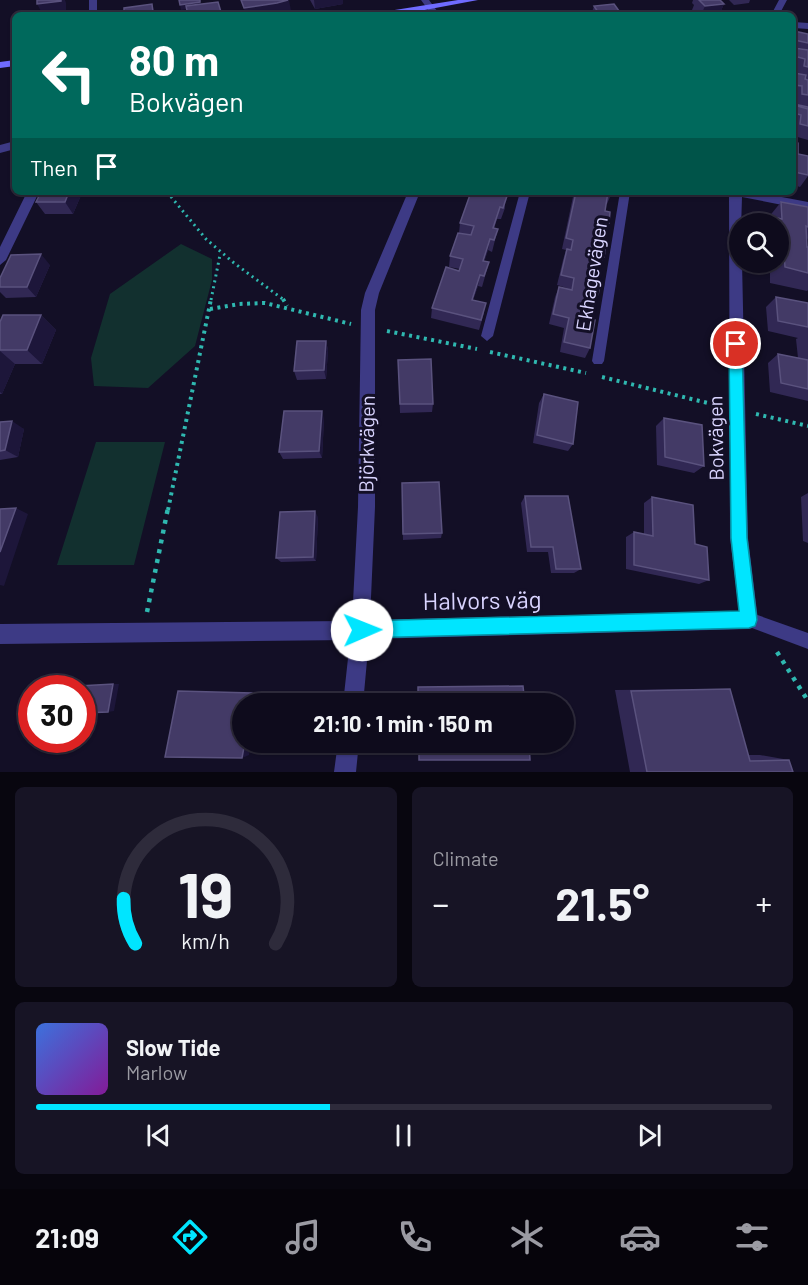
<!DOCTYPE html>
<html lang="en">
<head>
<meta charset="utf-8">
<style>
	:root { --surface:#0e0b1c; --page:#171425; --text:#f1f3f6; --muted:#9b9ba3; --line:#2e2b3b; --accent:#00e5ff }
	body { margin:0; font-family:Barlow,sans-serif; background:var(--page); color:var(--text); height:100vh; display:flex; flex-direction:column; font-size:22px; white-space:nowrap }
	* { box-sizing:border-box; margin:0 }
	p { font-size:20px; color:var(--muted) }
	.icon { flex:none; width:33px; height:33px; fill:none; stroke:currentColor; stroke-width:2; stroke-linecap:round; stroke-linejoin:round }
	.map { position:relative; height:772px; overflow:hidden }
	.drawer { display:flex; flex-direction:column; gap:15px; padding:15px; background:#08060f; flex:1 }
	.drawer>* { flex:none }
	.banner { position:absolute; left:12px; top:12px; width:784px; height:183px; border-radius:9px; box-shadow:0 2px 4px #0004,0 0 0 2px var(--line); background:#00695c; color:#fff; overflow:hidden }
	.controls { position:absolute; left:729px; top:213px; display:grid; gap:12px }
	.controls a { display:grid; place-items:center; width:60px; height:60px; border-radius:50%; background:var(--surface); box-shadow:0 2px 4px #0004,0 0 0 2px var(--line); font-size:30px }
	.speed { position:absolute; left:18px; top:675px; display:flex; gap:12px; font-size:30px; font-weight:700; text-align:center }
	.speed>* { display:grid; place-content:center; width:78px; height:78px; border-radius:50%; background:var(--surface); box-shadow:0 2px 4px #0004,0 0 0 2px var(--line); line-height:1 }
	.speed .limit { border:9px solid #d22; background:#fff; color:#111 }
	.pin { position:absolute; display:grid; place-items:center; width:51px; height:51px; color:#fff; margin:-26px; border:3px solid #fff; border-radius:50%; box-shadow:0 2px 6px #0007 }
	.me { position:absolute; width:66px; margin:-33px; rotate:89deg; stroke-linejoin:round; filter:drop-shadow(0 0 4px #0008) }
	.turn { display:flex; align-items:center; gap:21px; height:126px; padding:0 18px; font-size:27px }
	.turn .icon { width:78px; height:78px; stroke-width:2.5 }
	.turn b { display:block; font-size:42px; line-height:51px }
	.then { display:flex; align-items:center; height:57px; padding:0 18px; background:#0003; gap:12px; font-size:22px }
	.big { font-size:45px; font-weight:700; line-height:1.1 }
	.drawer .tile { flex:1; display:flex; flex-direction:column; justify-content:center; gap:9px; min-width:0; padding:0 21px; border-radius:9px; background:var(--page) }
	.drawer .dial { align-items:center; gap:0 }
	.dial svg { height:156px; overflow:visible; fill:none; stroke:var(--line); stroke-width:7; stroke-linecap:round; text-anchor:middle }
	.dial text { fill:var(--text); stroke:none }
	.song { display:flex; align-items:center; gap:18px }
	.cover { width:72px; height:72px; border-radius:9px; background:linear-gradient(135deg,hsl(220 70% 55%),hsl(290 70% 35%)) }
	.played { height:6px; border-radius:3px; background:linear-gradient(90deg,var(--accent) 40%,var(--line) 40%) }
	.keys { display:flex; justify-content:space-around; direction:ltr }
	.heat { display:flex; justify-content:space-between; align-items:center; font-size:33px; direction:ltr }
	.drawer .tiles { flex:1; display:grid; gap:15px; grid-template-columns:1fr 1fr }
	.tile:last-child { grid-column:span 2 }
	.trip { position:absolute; left:232px; top:693px; width:342px; height:60px; border-radius:30px; background:var(--surface); box-shadow:0 2px 4px #0004,0 0 0 2px var(--line); font-weight:700; line-height:60px; text-align:center }
	.dock { display:flex; height:96px; justify-content:space-around; align-items:center; background:#06040b; color:var(--muted) }
	.dock .icon { width:42px; height:42px }
	.dock .current { color:var(--accent) }
	.dock b { font-size:27px; color:var(--text) }
	.map>svg:first-child { display:block }
	.green { fill:#12302f }
	.lines { fill:none; stroke-linecap:round; stroke-linejoin:round }
	.path-far3 { stroke:#2fb8b0; stroke-width:2; stroke-dasharray:2 3; stroke-linecap:butt }
	.path-far2 { stroke:#2fb8b0; stroke-width:3; stroke-dasharray:2 4; stroke-linecap:butt }
	.path-far1 { stroke:#2fb8b0; stroke-width:4; stroke-dasharray:3 4.5; stroke-linecap:butt }
	.path { stroke:#2fb8b0; stroke-width:4.5; stroke-dasharray:4 6; stroke-linecap:butt }
	.lane { fill:#3d3a85; fill-rule:evenodd }
	.street { fill:#3d3a85; fill-rule:evenodd }
	.secondary { fill:#6f6bff; fill-rule:evenodd }
	.wall { fill:#312854 }
	.shaded-wall { fill:#1d163a }
	.building { fill:#433a66; stroke:#5a527e; stroke-width:1.5 }
	.route { fill:#00e5ff; stroke:#0095a6; stroke-width:1.5 }
	.labels { text-anchor:middle; stroke-width:6; stroke-linejoin:round; paint-order:stroke }
	.street-label { font-size:20px; fill:#d9d4ff; stroke:#130f26 }
	.near-street-label { font-size:24px; fill:#d9d4ff; stroke:#130f26 }
</style>
</head>
<body>
<div class="map">
<svg width="808" height="772" viewBox="0 0 808 772">
	<rect width="100%" height="100%" fill="#130f26"/>
	<path class="green" d="M181,244L212,259V280L195,346L148,388L94,386L91,358L110,294Z
		M96,442H165L134,565H57Z"/>
	<g class="lines">
		<path class="path-far3" d="M350,15L367,12"/>
		<path class="path-far2" d="M167,192L206,239L234,263L284,300
			M211,300L220,255"/>
		<path class="path-far1" d="M283,299L287,306
			M210,309L239,304L265,303L351,324
			M387,331L477,349
			M490,352L586,373
			M602,377L720,406
			M756,414L808,426
			M168,510L211,299"/>
		<path class="path" d="M147,612L168,508
			M777,652L808,701"/>
		<path class="lane" d="M520,192H530L493,336L487,341L481,336Z
			M620,192H630L604,361L602,364H594L592,361Z
			M749,612L808,633V649L744,625L741,620L744,615Z"/>
		<path class="street" d="M89,0H97V15H89Z
			M421,0H429L440,15H432Z
			M779,0H787L779,15H771Z
			M794,22L808,23V29L794,28Z
			M15,141V149L0,153V145Z
			M27,192H39L6,260L0,265V247Z
			M408,192H420L379,293L375,310V507L370,620L739,611L730,538L729,192H756L808,202V210L742,197L740,262H742L748,538L758,620L756,627L749,629L369,639L363,704H343L350,640L0,644V624L352,621L358,507L361,310L365,293Z
			M338,742H359L356,772H334Z"/>
		<path class="secondary" d="M458,0H478L398,15H378L382,12Z
			M15,60V66L0,68V62Z"/>
	</g>
	<path class="wall" d="M310,0H343V4L315,9Z
		M693,0H720L724,4L719,15H697L692,10L694,5L692,3Z
		M729,0H750L749,3L734,5Z
		M594,6L622,15H591Z
		M794,31L808,34V140L794,136V104V105L795,98H794V73L797,74V70H794V48L804,49L794,47Z
		M794,142L798,154L808,156V176L800,187L794,185Z
		M41,192H81L82,193L73,214H45L36,202Z
		M574,192H612L607,204L606,203L605,211L609,223L604,234H601L600,244L604,257L599,268H597L595,280L598,295L593,306L591,319L590,348L585,358L560,352L564,328L549,324L555,297L559,287L570,289L557,285L563,260L566,250L562,249Z
		M504,196L505,208L501,219H497L494,229H498L495,240L492,252L488,250L484,262H489L486,273L482,287L478,286L473,300L484,313L479,330L431,318L432,308L460,269L449,267L450,256L459,233L460,223Z
		M781,202L808,207V238L807,240V247H808V290L807,291L770,283V262H778V224H768V218Z
		M50,265L36,297L6,298L0,292V287Z
		M776,297L808,303V401L770,392L768,363L778,354L798,358L796,339L798,338L768,331L766,307Z
		M41,315L56,330L42,364H15L2,394H0V322Z
		M326,341L328,350L326,379L297,380L294,371Z
		M398,360L433,404L432,412L400,413Z
		M544,394L573,444L568,451L533,443L539,403Z
		M664,418L704,466L694,473L657,465L656,426Z
		M324,419L322,458L283,459L279,452Z
		M0,422L24,429L18,457L0,460Z
		M402,483L442,533L441,538L403,540Z
		M808,493V543L803,541L801,497Z
		M525,496L581,569L574,573H551L548,552H527L521,503Z
		M652,497L695,544L709,580L699,584L626,569V537L634,532L644,534V503Z
		M318,517L316,561L281,562L276,558Z
		M707,689H730L748,755H760L789,760L793,772H630L615,690Z"/>
	<path class="shaded-wall" d="M61,0H65L66,3V13H64L65,15H43L37,4Z
		M289,0L291,11L279,15H245L244,8Z
		M314,0H343V4L315,9Z
		M200,2L202,7L181,10L180,5Z
		M152,4L156,15H146V13Z
		M724,4L719,15H701L705,6Z
		M221,12L222,15H203Z
		M69,192L82,193L73,214L65,202Z
		M490,239L488,250L481,272L483,261Z
		M41,254L50,265L36,297L27,287Z
		M480,275L478,286L470,310L472,300Z
		M41,315L56,330L42,364L27,350Z
		M326,341L328,350L326,379L324,370Z
		M0,351L15,364L2,394L0,392Z
		M322,411L324,419L322,458L319,451Z
		M12,421L24,429L18,457L5,450Z
		M16,508L28,514L4,586L0,585V552Z
		M315,511L318,517L316,561L313,557Z
		M113,684H119L114,711L108,712Z
		M257,692L256,704H250L252,693Z
		M245,742H251L249,755L242,758Z"/>
	<path class="building" d="M37,0H61V1L37,4Z
		M179,0H200V2L180,5Z
		M241,0H288L277,3L244,8Z
		M699,0H720L724,4L705,6Z
		M218,2L221,12L203,15H188L186,6Z
		M152,4L153,12L146,13V15H124V8Z
		M614,4L622,15H600L594,6Z
		M64,12V15H45Z
		M794,31L808,34V43L794,40Z
		M794,48L808,50V67L804,66L805,59L794,56Z
		M794,73L806,75L805,79L808,80V95L802,94V86L794,85Z
		M794,104L808,107V109L794,105Z
		M794,105L808,109V126L800,124L801,115L794,113Z
		M794,142L798,143V154L808,156V175L794,172Z
		M41,192H69L65,202H36Z
		M471,192H503L502,195L507,196L503,208L500,207L493,228L498,229L494,240L490,239L483,261L489,262L484,276L480,275L472,300L486,303L481,320L432,308L446,267L459,271L463,259L450,256L458,233L471,235L474,226L460,223Z
		M576,192H608L605,211L610,212L609,223L603,222L600,244L606,245L604,257L599,256L595,280L601,281L598,295H595L591,319L595,320L590,348L564,342L569,318L553,314L559,287L572,290L574,278L561,275L567,249L571,250L573,240L566,238Z
		M781,202L808,207V227L806,226L807,247H808V273L785,267L783,240L778,238V224H777V218L782,219Z
		M41,254L27,287H0V278L11,255Z
		M776,297L808,303V327L778,321Z
		M3,315H41L27,350H0V322Z
		M297,341H326L324,370L294,371Z
		M778,354L808,360V389L781,383Z
		M431,359L433,404H400L398,360Z
		M544,394L578,402L573,444L537,435Z
		M284,411H322L319,451L279,452Z
		M664,418L702,425L704,466L665,457Z
		M12,421L5,450L0,451V422Z
		M439,482L442,533L403,534L402,483Z
		M525,496H568L581,569H556L553,547H531Z
		M652,497L693,505L695,544L707,547L709,580L634,565V532L653,536Z
		M16,508L0,552V509Z
		M315,511L313,557L276,558L280,512Z
		M113,684L108,712L82,713V688H79V686Z
		M523,686L525,704H418V687Z
		M730,689L750,761L789,760L793,772H647L631,691Z
		M178,691L252,693L250,704H243V742H245L242,758L165,757Z
		M419,742H529L530,760H419Z"/>
	<path class="route" d="M736,339L742,344L747,538L757,620L755,626L749,628L362,638L356,636L353,630L356,623L362,621L739,611L731,538L729,344Z"/>
	<g class="labels">
		<g class="street-label">
			<text transform="translate(592 274) rotate(-81)" y="7">Ekhagevägen</text>
			<text transform="translate(716 438) rotate(-91)" y="7">Bokvägen</text>
			<text transform="translate(367 444) rotate(-89)" y="7">Björkvägen</text>
		</g>
		<g class="near-street-label">
			<text transform="translate(482 601) rotate(-1)" y="8">Halvors väg</text>
		</g>
	</g>
</svg>
<div class="controls">
<a><svg class="icon" aria-label="search" viewBox="0 0 24 24"><circle cx="10" cy="10" r="6"/><path d="M15 15l6 6"/></svg></a>
</div>
<div class="speed"><div class="limit">30</div></div>
<div class="pin" style="left:736px;top:344px;background:#d93025"><svg class="icon" aria-label="arrive" viewBox="0 0 24 24"><path d="M6 21V4h12l-3 4 3 4H6"/></svg></div>
<svg class="me" style="left:362px;top:630px" viewBox="-20 -20 40 40"><circle r="19" fill="#fff"/><path d="M0-13L10 11 0 6-10 11z" fill="#00e5ff"/></svg>
<div class="trip">21:10 · 1 min · 150 m</div>
<div class="banner">
<div class="turn"><svg class="icon" aria-label="left" viewBox="0 0 24 24"><path d="M17 20v-9H6M10 6l-5 5 5 5"/></svg><div><b>80 m</b>Bokvägen</div></div>
<div class="then">Then<svg class="icon" aria-label="arrive" viewBox="0 0 24 24"><path d="M6 21V4h12l-3 4 3 4H6"/></svg></div>
</div>
</div>
<section class="drawer">
<div class="tiles">
<div class="tile dial"><svg viewBox="0 0 100 80">
<path d="M14 69A42 42 0 1 1 86 69"/>
<path d="M14 69A42 42 0 0 1 8 46" stroke="#00e5ff"/>
<text x="50" y="56" font-size="32" font-weight="700">19</text>
<text x="50" y="72" font-size="11">km/h</text>
</svg></div>
<div class="tile"><p>Climate</p>
<div class="heat"><a>−</a><b class="big">21.5°</b><a>+</a></div>
</div>
<div class="tile">
<div class="song"><i class="cover"></i><div><b>Slow Tide</b><p>Marlow</p></div></div>
<div class="played"></div>
<div class="keys"><svg class="icon" aria-label="previous" viewBox="0 0 24 24"><path d="M18 5L8 12l10 7zM5 5v14"/></svg><svg class="icon" aria-label="pause" viewBox="0 0 24 24"><path d="M8 5v14M16 5v14"/></svg><svg class="icon" aria-label="next" viewBox="0 0 24 24"><path d="M6 5l10 7-10 7zM19 5v14"/></svg></div>
</div>
</div>
</section>
<nav class="dock">
<b>21:09</b>
<svg class="icon current" aria-label="directions" viewBox="0 0 24 24"><path d="M12 3l9 9-9 9-9-9zM9 14v-3h6M13 9l2 2-2 2"/></svg>
<svg class="icon" aria-label="music" viewBox="0 0 24 24"><path d="M9 18V5l10-2v13"/><circle cx="6" cy="18" r="3"/><circle cx="16" cy="16" r="3"/></svg>
<svg class="icon" aria-label="phone" viewBox="0 0 24 24"><path d="M5 4h4l2 5-3 2q2 4 5 5l2-3 5 2v4C11 20 4 13 5 4z"/></svg>
<svg class="icon" aria-label="climate" viewBox="0 0 24 24"><path d="M12 3v18M4 7l16 10M4 17L20 7"/></svg>
<svg class="icon" aria-label="car" viewBox="0 0 24 24"><path d="M5 17H2v-5l4-1 3-4h7l3 4 3 1v5h-3M9 17h6M6 11h13"/><circle cx="7" cy="17" r="2"/><circle cx="17" cy="17" r="2"/></svg>
<svg class="icon" aria-label="filters" viewBox="0 0 24 24"><path d="M4 7h16M4 17h16"/><circle cx="9" cy="7" r="2"/><circle cx="15" cy="17" r="2"/></svg>
</nav>
</body>
</html>
